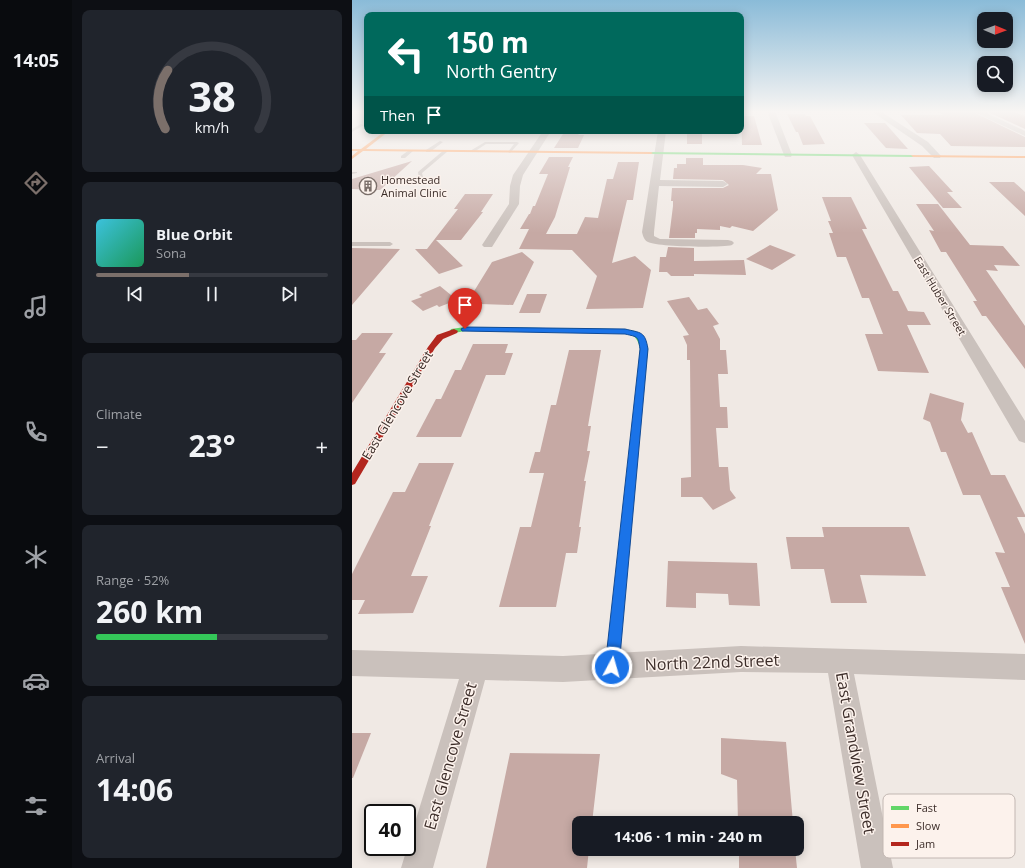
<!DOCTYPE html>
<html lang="en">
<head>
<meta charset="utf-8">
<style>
	:root { --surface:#171b24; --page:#20242c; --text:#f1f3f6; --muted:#9ea1a6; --line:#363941; --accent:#7b6f6a }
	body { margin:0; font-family:"Open Sans",sans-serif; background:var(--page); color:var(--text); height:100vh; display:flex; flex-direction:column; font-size:15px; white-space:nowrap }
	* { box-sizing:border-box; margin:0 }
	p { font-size:13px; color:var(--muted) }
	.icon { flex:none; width:22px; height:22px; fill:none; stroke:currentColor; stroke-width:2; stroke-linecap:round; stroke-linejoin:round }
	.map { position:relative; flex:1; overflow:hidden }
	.panel { display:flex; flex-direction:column; gap:10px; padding:10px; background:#0d0f14; width:280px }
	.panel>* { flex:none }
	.banner { position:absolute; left:12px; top:12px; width:380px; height:122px; border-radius:8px; box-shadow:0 2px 10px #0003; background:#00695c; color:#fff; overflow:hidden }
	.needle { width:26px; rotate:91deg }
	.fabs { position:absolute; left:625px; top:12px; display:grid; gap:8px }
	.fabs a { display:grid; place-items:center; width:36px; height:36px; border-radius:8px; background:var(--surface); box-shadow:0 2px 10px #0003; font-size:20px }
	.speed { position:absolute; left:12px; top:804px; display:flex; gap:8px; font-size:20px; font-weight:700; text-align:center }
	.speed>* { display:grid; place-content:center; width:52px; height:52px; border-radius:50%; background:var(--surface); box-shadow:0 2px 10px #0003; line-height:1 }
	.speed .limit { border:2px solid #111; border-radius:6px; background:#fff; color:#111 }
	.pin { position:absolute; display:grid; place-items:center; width:34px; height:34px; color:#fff; margin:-41px -17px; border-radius:50% 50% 50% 0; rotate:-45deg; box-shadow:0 0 4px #0007 }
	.pin .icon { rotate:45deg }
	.me { position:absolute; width:44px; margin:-22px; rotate:6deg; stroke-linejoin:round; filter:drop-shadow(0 0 3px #0008) }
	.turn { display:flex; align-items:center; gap:14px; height:84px; padding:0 16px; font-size:18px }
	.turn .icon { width:52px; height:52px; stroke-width:2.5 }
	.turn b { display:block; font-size:28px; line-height:34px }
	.then { display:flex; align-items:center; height:38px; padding:0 16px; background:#0003; gap:8px; font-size:15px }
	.big { font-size:30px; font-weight:700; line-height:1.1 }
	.panel .card { flex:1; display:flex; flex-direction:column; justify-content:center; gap:6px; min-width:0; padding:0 14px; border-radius:8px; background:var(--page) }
	.panel .dial { align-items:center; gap:0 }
	.dial svg { height:104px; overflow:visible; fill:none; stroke:var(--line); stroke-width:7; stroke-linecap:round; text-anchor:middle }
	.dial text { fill:var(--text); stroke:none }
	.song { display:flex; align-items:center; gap:12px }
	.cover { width:48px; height:48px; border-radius:6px; background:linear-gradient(135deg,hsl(190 70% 55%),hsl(150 70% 35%)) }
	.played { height:4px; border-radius:2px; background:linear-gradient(90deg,var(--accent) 40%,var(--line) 40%) }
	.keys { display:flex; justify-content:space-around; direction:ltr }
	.heat { display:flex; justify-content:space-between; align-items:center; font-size:22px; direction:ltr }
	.charge { height:6px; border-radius:3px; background:linear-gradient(90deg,#34c759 52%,var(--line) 0) }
	.trip { position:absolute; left:220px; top:816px; width:232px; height:40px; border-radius:8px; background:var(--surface); box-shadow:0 2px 10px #0003; font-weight:700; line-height:40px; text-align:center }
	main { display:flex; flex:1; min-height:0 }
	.tabs { display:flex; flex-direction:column; width:72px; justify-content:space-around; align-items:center; background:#090b0e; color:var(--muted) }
	.tabs .icon { width:28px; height:28px }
	.tabs .current { color:var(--accent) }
	.tabs b { font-size:18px; color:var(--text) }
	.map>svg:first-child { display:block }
	.building { fill:#c6a9a4 }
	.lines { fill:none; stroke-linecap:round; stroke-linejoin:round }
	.lane { fill:#cac1bc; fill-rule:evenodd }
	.street { fill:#cac1bc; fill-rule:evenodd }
	.fast { fill:#63d668; fill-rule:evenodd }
	.slow { fill:#ff974d; fill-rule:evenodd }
	.jam { fill:#b3261e; fill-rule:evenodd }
	.route { fill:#1a73e8; stroke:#114b97 }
	.labels { text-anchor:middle; stroke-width:3; stroke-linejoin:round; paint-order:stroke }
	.far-poi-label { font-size:11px; fill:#3c2d29; stroke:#fcf2ec; text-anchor:start }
	.far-street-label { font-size:11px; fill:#3c2d29; stroke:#fcf2ec }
	.street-label { font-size:13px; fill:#3c2d29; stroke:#fcf2ec }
	.near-street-label { font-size:16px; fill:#3c2d29; stroke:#fcf2ec }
	.key { fill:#fcf2ec; stroke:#c2b7b2; stroke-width:1 }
	.key-label { font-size:11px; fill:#3c2d29 }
</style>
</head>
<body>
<main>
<nav class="tabs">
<b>14:05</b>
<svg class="icon current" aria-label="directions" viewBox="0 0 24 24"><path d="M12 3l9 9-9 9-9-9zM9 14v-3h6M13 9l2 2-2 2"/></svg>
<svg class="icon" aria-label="music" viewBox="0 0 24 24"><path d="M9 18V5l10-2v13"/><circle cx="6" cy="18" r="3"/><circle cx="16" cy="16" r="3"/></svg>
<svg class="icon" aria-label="phone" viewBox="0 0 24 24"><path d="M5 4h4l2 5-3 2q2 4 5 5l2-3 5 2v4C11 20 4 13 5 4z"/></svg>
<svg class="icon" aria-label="climate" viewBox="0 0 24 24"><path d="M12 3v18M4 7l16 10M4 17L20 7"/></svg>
<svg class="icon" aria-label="car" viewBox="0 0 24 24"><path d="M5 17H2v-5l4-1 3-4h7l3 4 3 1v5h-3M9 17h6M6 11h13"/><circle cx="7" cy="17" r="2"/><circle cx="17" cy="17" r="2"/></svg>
<svg class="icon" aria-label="filters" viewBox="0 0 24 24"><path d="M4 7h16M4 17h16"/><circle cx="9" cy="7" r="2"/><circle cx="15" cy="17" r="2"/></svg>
</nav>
<section class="panel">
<div class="card dial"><svg viewBox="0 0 100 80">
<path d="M14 69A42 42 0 1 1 86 69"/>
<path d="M14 69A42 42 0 0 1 16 24" stroke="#7b6f6a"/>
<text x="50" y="56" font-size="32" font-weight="700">38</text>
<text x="50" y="72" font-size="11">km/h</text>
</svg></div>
<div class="card">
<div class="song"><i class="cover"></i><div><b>Blue Orbit</b><p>Sona</p></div></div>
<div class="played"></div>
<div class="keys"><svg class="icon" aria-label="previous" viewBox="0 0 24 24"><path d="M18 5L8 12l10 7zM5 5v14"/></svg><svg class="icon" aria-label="pause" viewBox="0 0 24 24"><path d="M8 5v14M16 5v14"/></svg><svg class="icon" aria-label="next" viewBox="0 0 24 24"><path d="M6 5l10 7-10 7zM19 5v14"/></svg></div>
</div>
<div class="card"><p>Climate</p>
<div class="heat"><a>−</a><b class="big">23°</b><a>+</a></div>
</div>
<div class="card"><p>Range · 52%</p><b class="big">260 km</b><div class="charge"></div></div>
<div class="card"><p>Arrival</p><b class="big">14:06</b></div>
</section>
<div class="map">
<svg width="673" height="868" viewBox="0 0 673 868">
	<rect width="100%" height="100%" fill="#f0e9e4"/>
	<path class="building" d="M586,111H619L673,137V147L599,146L588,134L565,133L549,115H591Z
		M634,111H659L673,116V129Z
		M435,114H453L454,116H458L473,144L451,145L446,132H444Z
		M389,116H402L410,145H390Z
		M512,123H533L556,149L534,148Z
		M335,131H350V144H335Z
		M211,134H227L226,135H232L226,148H202Z
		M197,157H221L216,167H218L203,217L194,234H225L233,217L246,218L255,179H261L266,162H287L281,200H275L260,263L283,256L299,270L291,308L234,309L245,276L220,250L167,249L177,229H168L177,214H178L181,206H183L196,174H187Z
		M334,158H351V165H391L410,168L404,174H419L426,210L401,231L380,226L378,228L368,226V230L345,229V233H343V238H317L321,206V201H319L320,188H371L377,185L371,180L321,179L322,168H325V164H334Z
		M60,161L28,190L0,189V179Z
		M577,166L601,192H595L610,208H591L557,167Z
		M637,182H662L673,192V216Z
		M113,194H141L129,212H131L109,240H84L111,266L87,274L63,249H75L106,209H102Z
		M470,197H499L515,229H510L541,291H546L556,311L572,312L579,325H555L577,373L526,371L513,334H531L517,298H510L494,257H485L477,233H481L476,221H479Z
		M564,204H586L618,245L651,246L668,266L642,265L646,271L634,270L673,326V369L634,316H630L621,301H625L594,252H589L577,230L582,231Z
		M418,245L444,255L420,270L394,259Z
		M316,247L342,248V261L392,260L394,275L342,274V276H319L315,272H307L308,257H314Z
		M0,248L48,249L0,305Z
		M170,252L182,262L161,305L128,304L130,301H116L140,262Z
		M88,286L105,300L87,307L85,305L71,311L59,301L70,297L67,295Z
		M175,294H195L188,313H167Z
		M337,297L346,310L355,308L367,324L361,326L368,339V350H374L376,374H366L368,407H375L376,428H364L367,467H376L378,490L384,498L361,510L350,497H329V478L339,477L338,360H335V345L331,336L337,335L315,301Z
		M10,333H41L27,353H34L0,403V340H4Z
		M121,344H156L153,353H161L153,375H134L109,437H64L84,399H89L103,370H109Z
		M217,350H249L236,426H239L235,451H238L232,481H234L227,527H229L225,553H214L204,607H147L168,527H179L192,473H177L183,452H188L199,405H204Z
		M578,393L612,403L609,420L616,433L620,432L639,475H653L673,515V517H665L673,534V644L649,587H658L643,552L653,553L628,495H611L594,452H589L578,422L571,419Z
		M67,463H102L77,526H79L59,576H76L61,613L6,614L13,600H0V574L41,492H53Z
		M470,527H557L574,576L508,575L515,603H479L472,569H439L434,537H472Z
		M316,561L405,563L408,606L377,605L376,594L344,593V608L314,607Z
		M0,733H19L1,778H0Z
		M369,738L434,742L441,823H386L385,780L369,774Z
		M158,753L248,754L240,823H227V849H237L235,868H134Z
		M387,849H443L445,868H387Z"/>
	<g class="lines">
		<path class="lane" d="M9,124L12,125L0,132V129Z
			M88,141L91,142L78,152H74V150Z
			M133,142H165L167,143L158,153L156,152L162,144H134L122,152L118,151Z
			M57,150L61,151L53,158H49V156Z
			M92,150L96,151L70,173L71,177L76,178V180L67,179L66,172Z
			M0,172H5V173L0,174Z
			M0,242H38L41,244L38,246H0Z"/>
		<path class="street" d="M415,111H423L440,155L439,157H433L432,155Z
			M519,111H528L576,142L589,156L588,158H582L570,146Z
			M620,111H630L673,131V136Z
			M191,131H199L171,175L168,186L167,204L140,247H132L130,245L157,204L158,186L161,175Z
			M306,131H314L308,180L371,181L376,184L371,187L307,186L302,232V236L308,239L376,240L380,241L382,243L380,245C369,248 305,247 296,242C292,240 291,236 290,232Z
			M504,152L508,155L673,421V443L667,441L500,155Z
			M389,646L673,654V680L502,674L541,868H509L476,673L389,672L211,682L133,680L81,868H49L107,679L0,676V650L211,656Z"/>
		<path class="fast" d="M299,152L561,155L563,156L561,157L297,154Z
			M113,327L265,329C282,330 292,330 296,349L287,435L284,436L280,433L288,349C285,334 279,334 265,333L113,331L102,333L98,331L99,329Z"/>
		<path class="slow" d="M33,131H37L14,149L299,152L301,153L299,154L11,151L0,159V156L6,151H0V149H9Z
			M559,155L673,156V158L561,157Z
			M284,430L288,433L266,667L265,672L260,673L255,672L254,667L280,433Z"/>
		<path class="jam" d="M102,329L106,331L105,333L91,339L83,348L3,484L0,485V473L76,347L85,335Z"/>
	</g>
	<linearGradient id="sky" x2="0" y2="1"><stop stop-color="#8abbd8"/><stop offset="0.48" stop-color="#f8f5f3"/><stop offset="1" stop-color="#f8f5f3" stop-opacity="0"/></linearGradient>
	<rect width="673" height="233" fill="url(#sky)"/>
	<path class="route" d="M113,327L273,329C289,333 293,331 296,349L267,667L265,672L260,674L255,672L253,667L288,349C286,336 286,337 273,334L110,331L109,329Z"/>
	<defs>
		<symbol id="building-ring" viewBox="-11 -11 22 22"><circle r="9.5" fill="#fcf2ec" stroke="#7b6f6a" stroke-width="1.5"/><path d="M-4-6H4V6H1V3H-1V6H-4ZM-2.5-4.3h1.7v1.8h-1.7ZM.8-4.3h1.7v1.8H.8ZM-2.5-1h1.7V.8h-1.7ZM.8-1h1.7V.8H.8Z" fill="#7b6f6a"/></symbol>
	</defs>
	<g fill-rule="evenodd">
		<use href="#building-ring" x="6" y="176" width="20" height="20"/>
	</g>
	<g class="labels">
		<g class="far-poi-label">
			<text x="29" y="184">Homestead<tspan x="29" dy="13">Animal Clinic</tspan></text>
		</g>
		<g class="far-street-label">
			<text transform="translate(588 296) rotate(59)" y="4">East Huber Street</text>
		</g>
		<g class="street-label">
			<text transform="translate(45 405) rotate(-59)" y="5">East Glencove Street</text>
		</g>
		<g class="near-street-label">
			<text transform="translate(360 662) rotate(-2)" y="6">North 22nd Street</text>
			<text transform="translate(504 753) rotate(80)" y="6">East Grandview Street</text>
			<text transform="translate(98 756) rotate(-74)" y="6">East Glencove Street</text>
		</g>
	</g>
	<rect x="531" y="794" width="132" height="64" rx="6" class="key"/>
	<rect x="539" y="806" width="18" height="4" fill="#63d668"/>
	<rect x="539" y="824" width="18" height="4" fill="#ff974d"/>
	<rect x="539" y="842" width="18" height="4" fill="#b3261e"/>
	<g class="key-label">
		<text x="564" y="812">Fast</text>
		<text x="564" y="830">Slow</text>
		<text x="564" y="848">Jam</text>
	</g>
</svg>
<div class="fabs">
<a><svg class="needle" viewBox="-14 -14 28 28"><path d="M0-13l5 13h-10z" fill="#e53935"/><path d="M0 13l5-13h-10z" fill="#9ea1a6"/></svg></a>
<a><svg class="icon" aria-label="search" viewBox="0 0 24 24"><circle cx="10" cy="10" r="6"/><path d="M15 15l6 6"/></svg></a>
</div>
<div class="speed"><div class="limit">40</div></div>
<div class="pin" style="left:113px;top:329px;background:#d93025"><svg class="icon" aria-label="arrive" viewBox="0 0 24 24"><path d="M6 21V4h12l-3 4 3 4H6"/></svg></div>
<svg class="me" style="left:260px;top:667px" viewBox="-20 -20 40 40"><circle r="17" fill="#1a73e8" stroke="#fff" stroke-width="3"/><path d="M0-11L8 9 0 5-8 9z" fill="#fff"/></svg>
<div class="trip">14:06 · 1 min · 240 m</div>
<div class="banner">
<div class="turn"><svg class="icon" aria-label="left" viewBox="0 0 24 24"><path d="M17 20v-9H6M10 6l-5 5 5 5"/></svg><div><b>150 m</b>North Gentry</div></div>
<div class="then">Then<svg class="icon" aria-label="arrive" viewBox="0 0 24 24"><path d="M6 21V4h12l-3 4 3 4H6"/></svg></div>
</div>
</div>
</main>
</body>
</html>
